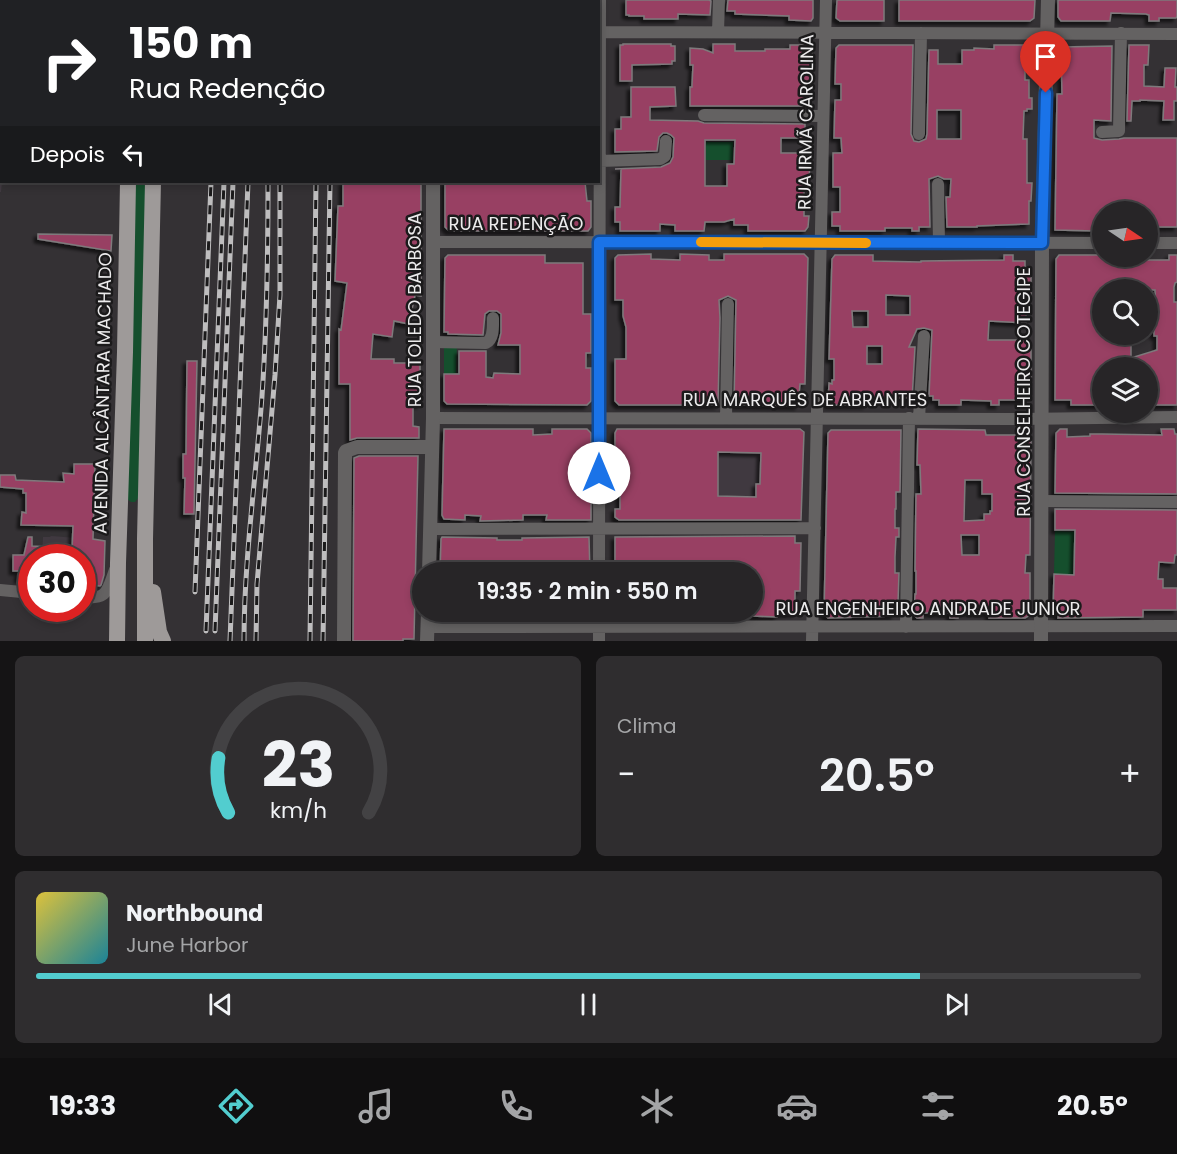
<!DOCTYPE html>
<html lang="pt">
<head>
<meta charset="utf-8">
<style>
	:root { --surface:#272527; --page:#2f2d2f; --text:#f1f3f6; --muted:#a4a5a7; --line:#434244; --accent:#52cdcf }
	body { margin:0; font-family:Poppins,sans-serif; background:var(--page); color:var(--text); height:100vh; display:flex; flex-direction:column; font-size:22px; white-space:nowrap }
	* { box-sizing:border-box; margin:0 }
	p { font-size:20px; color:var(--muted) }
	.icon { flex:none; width:33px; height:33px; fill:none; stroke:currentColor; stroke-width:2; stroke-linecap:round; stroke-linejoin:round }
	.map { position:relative; height:641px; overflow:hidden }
	.panel { display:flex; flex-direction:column; gap:15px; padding:15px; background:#151415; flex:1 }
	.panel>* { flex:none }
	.banner { position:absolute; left:0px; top:0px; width:600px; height:183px; box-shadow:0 3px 9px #0003,0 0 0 2px var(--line); background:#202124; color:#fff; overflow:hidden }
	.needle { width:39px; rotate:103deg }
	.fabs { position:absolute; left:1092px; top:201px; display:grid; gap:12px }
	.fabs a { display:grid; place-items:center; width:66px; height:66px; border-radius:50%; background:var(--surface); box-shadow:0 3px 9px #0003,0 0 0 2px var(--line); font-size:30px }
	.speed { position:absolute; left:18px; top:544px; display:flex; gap:12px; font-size:30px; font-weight:700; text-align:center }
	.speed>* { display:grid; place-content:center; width:78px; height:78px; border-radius:50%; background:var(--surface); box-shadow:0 3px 9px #0003,0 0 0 2px var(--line); line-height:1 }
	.speed .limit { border:9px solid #d22; background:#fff; color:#111 }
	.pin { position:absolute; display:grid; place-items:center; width:51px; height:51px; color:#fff; margin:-62px -26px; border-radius:50% 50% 50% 0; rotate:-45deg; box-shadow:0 0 6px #0007 }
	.pin .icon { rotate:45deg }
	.me { position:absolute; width:66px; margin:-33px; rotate:0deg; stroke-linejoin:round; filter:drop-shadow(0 0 4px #0008) }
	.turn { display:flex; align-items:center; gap:21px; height:126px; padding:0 30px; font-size:27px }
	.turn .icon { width:78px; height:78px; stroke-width:2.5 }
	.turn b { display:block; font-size:42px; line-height:51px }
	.then { display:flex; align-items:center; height:57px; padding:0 30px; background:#0003; gap:12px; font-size:22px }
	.big { font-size:45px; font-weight:600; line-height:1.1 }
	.panel .card { flex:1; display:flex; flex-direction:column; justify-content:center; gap:9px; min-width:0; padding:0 21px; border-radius:9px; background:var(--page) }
	.panel .dial { align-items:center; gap:0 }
	.dial svg { height:156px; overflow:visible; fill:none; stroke:var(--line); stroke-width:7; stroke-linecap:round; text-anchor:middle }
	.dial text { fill:var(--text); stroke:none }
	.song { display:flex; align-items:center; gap:18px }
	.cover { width:72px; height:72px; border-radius:9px; background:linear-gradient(135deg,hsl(50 70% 55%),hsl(190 70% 35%)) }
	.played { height:6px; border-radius:3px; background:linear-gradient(90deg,var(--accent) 80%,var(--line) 80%) }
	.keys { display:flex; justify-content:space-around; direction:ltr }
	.heat { display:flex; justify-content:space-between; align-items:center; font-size:33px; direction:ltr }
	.panel .tiles { flex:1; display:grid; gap:15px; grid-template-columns:1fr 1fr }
	.card:last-child { grid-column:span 2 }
	.trip { position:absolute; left:412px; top:562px; width:351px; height:60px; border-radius:30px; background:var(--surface); box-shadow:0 3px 9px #0003,0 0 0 2px var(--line); font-weight:600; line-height:60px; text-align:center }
	.tab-bar { display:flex; height:96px; justify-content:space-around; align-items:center; background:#100f10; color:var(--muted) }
	.tab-bar .icon { width:42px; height:42px }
	.tab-bar .active { color:var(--accent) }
	.tab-bar b { font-size:27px; color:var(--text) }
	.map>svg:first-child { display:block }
	.built { fill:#403940 }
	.green { fill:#154f2d }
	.building { fill:#984163; stroke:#7e7a7c; stroke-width:1.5; fill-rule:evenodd; filter:url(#shadow) }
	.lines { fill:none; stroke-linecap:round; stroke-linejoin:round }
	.minor { stroke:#646262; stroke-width:12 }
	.tertiary { stroke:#646262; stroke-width:14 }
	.secondary { stroke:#7f7d7c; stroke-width:16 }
	.trunk { stroke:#9e9a99; stroke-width:16 }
	.rail-casing { stroke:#bebdbe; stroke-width:5 }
	.rail { stroke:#1b1a1b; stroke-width:3; stroke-dasharray:9; stroke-linecap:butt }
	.route-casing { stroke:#114b97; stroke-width:15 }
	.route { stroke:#1a73e8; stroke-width:10 }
	.slow { stroke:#f59e0b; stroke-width:10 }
	.labels { text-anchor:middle; stroke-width:5; stroke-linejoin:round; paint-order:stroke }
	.street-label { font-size:18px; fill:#ecebec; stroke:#1b1a1b }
</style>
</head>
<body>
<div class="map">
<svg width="1177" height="641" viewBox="0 0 1177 641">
	<defs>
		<filter id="shadow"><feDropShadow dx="-3.5" dy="3.5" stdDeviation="1.5" flood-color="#0009"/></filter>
	</defs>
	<rect width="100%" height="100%" fill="#343134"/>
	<path class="built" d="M1,98L2,182L1,192H0V99Z
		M667,429H800L804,432L801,520H666Z
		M51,536L90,539V558L105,559L104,583L100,586L83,585L82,558H42L43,537H50Z"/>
	<path class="green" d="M706,142H733V160H706Z
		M134,182H146L139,497L135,502H131L127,499Z
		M444,344H457L456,374H444Z
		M1055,531L1077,532L1075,536L1073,575L1054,574Z"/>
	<path class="building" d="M626,0H709L711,1L710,15L678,14V19H644V16H629V15H626Z
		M728,0H813V18L811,21L789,20V16L735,14V11H727Z
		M837,0H884V21H840L836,18Z
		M899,0H1035L1034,18L1030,21H899Z
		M1058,0H1177V16L1176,18H1159V21H1149V15L1146,14L1111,13L1110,21H1061L1058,17Z
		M623,44H671V46H675V61H672V64L632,65V81H620V45H623Z
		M713,44H735V51H765V49H790V45H808L812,48L811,90H805V106H690V87H692V85L693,65H690V48L703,49L713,53Z
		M839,45H913L911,134L914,141L919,142L926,139L927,134L929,50H938V64H962V50H974V48L994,49V45H1030L1033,49V59L1025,58V80H1029V98H1032V109H1027V111H1024L1023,139H1027V183H1032L1031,201H1029V224L977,226V227H947L946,197H950L951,179H944L938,176L929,179L930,227H919V231H912V228H885V231H840V226H832V212H840V187H833V153H842L841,138H834L835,100H841V84H835L836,48ZM937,110H961V139H937Z
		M1129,45H1149L1148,65H1144V86L1164,87L1165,68H1176L1175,87H1177V101H1174V120H1163L1164,101L1140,100V101H1132L1131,121H1127Z
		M1112,46L1111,121L1094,120V138L1102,140L1119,139L1124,138H1177V227H1148V212H1102V227H1097V231L1055,230L1057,94H1062L1061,47Z
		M631,87H675L676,106L650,107V120L698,121L704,123L805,124V130H810V138H781V153H810L809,188H804V216H809L808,227L805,231H748V225H734V219L724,222H705L704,231H675V225L660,224V231H620V222H615V207H620L621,169H615L661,167L670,163L673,157L674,138L671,135L667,133H663L659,137L657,151L615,152V129H621V117H631ZM705,140H735L734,164H727V186H705Z
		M343,182H421V296L415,295L409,324L394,321L392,337L373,334L371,359H394V363H420V405L413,404V426L419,427V438H357L350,440V384H339V329L341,330L347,283L335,281L338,206H343Z
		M445,182H585L587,201H591V227L588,231H449L445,227Z
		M38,234L112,235L111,251L38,239Z
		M651,254V259L680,260V254L709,255V260H724V254H804L808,258L805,384H800L798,406L734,405L736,300L728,296L719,300L720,318L718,405H619L615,401V359H626V327L623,316V300H615V258L618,255Z
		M448,255H545V263H583V314H591V353H586V368H591V401L587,405L447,404L444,401V374H459V351H486V377L493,378L494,373L520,374V345H498L501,333V314L497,311H489L485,314L483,335L448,334V332H444L445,258Z
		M835,255H873V261L921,262V261L1004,260V255H1013V261H1025V275H1031V298H1026V323L989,321L988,340H1028V346H1031V387H1026V400H999V405H991V401L961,400V405H939V400H933V396H929L932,330L924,328L917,329L909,347H915L912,400H908V398H893V400H866V405H828L829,383L832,384V380H834V359H829L832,259ZM886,295L910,296V315H886ZM852,311H868V327H853ZM867,346H882V364H867Z
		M1059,255H1102V256H1114V262L1137,261V256H1145V260H1169V255H1177V282L1175,283L1174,287V302H1177V405H1155L1154,399L1148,397V368H1102V405H1071V400H1055L1056,259ZM1102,290H1155L1156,308L1148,307V330H1154V336H1157V350L1131,358V334H1102Z
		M187,361H197L194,514H184L185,478H183V454H186Z
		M444,429H533V435L552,434V429H587L591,433V520H546L547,515H523V520L480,521L481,516L465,515V520L444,519L442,515Z
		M617,429H800L804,432L801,520H619L615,517V509H620V491H615V433ZM718,452L761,453L760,484H756V497L718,496Z
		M918,429L985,430L986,435H1017V434H1026V437H1031L1030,555H1026L1025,573H1030V615L1025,618H989V613L958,612V618H950V613H923V618H917L914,615L915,594H916V571H915L916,494H921L920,465H917ZM965,480H982V494H992V511H990V514H984V520L964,521ZM961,535H979V555H962Z
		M1060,429H1067V437L1090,436V434H1102L1162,435L1161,429H1174L1175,434H1177V494L1055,493L1056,433Z
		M831,430H901L900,492H896V509H895V528H899V537H896L895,557V573H899L898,603H894V616L828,618L824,614L828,433Z
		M359,456H418L414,639H403V641H353L354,458Z
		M74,464H95L93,539L105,541L104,575L101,585L100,586L82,584V558H32V580L18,579L19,571H13V555H24L28,537H32V546L51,547V548L72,550L73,526L21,525L22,512L26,513V493H23V489L0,487V475H15L16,480L64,482L63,473L74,474Z
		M1055,509L1177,510V555H1175L1174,563L1159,562L1158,579H1163V588H1177V610H1143V617L1058,618L1059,613H1053L1054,574L1074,575L1075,530H1055Z
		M795,536V543H801L800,591H795V613L777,614V617L753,616V573H657V571H615V537Z
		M442,537L497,538V540H522V538L589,537L590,573H440L441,539Z"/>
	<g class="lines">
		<path class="minor" d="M598,32L1177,34
			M718,32L719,0
			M704,115L823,116
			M1102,132L1119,131V130L1121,33
			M919,134L921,33
			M600,161L660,159L665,156L666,141
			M938,184L939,243
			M433,242L1102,243
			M1148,243H1177
			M433,342L486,343C494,339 493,327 493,318
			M433,418L1019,419L1177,417
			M726,418L728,304
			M919,418L924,336
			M1041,501L1177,502
			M430,529L815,528
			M599,573L600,0
			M0,590L32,593
			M82,597C108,600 107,591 115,570
			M599,612V641
			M428,627L1177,626
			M906,627L909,418
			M812,641L826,0"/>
		<path class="tertiary" d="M433,2V0
			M429,573L433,418V182
			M344,641L345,453L346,451L357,447H432
			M427,641L428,612
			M1041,641L1042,243L1048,0"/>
		<path class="secondary" d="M35,2L38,0
			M0,18L2,17"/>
		<path class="trunk" d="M131,2V0
			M157,2V0
			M153,592L159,632L163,641
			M117,641L118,563L125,352L128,182
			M145,641V539L153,182"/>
		<defs>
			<path id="rail" d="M224,2V0
				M234,2V0
				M256,2V0
				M270,2V0
				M283,2V0
				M312,2V0
				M332,2V0
				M195,592L211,182
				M206,631L224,182
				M215,631L233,182
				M230,641L248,182
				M244,641C244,559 256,477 262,396C267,324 268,253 268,182
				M256,641L257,584L275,375L280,295V182
				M310,641L316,182
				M323,641L330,182"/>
		</defs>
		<use href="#rail" class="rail-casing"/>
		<use href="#rail" class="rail"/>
	</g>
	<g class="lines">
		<defs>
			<path id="route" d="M599,473V242L1042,243L1046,93"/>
		</defs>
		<use href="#route" class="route-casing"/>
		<use href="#route" class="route"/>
		<path class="slow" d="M701,242L866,243"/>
	</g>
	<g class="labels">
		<g class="street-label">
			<text transform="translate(806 122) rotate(-89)" y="6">RUA IRMÃ CAROLINA</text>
			<text x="516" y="230">RUA REDENÇÃO</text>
			<text transform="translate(415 310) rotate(-90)" y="6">RUA TOLEDO BARBOSA</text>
			<text transform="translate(1024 392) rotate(-90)" y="6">RUA CONSELHEIRO COTEGIPE</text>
			<text transform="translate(103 393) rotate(-89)" y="6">AVENIDA ALCÂNTARA MACHADO</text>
			<text x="805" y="406">RUA MARQUÊS DE ABRANTES</text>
			<text x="928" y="615">RUA ENGENHEIRO ANDRADE JUNIOR</text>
		</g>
	</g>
</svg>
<div class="fabs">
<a><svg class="needle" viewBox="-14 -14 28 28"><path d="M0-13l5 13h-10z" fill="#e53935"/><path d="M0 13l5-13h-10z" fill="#a4a5a7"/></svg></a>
<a><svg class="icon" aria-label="search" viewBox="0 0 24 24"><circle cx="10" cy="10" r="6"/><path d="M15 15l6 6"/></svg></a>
<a><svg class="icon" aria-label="layers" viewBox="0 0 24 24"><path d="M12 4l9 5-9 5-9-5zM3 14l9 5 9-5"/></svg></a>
</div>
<div class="speed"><div class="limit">30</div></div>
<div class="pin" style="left:1046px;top:93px;background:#d93025"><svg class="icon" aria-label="arrive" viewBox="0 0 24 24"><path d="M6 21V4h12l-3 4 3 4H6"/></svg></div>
<svg class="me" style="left:599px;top:473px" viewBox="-20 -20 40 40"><circle r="19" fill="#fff"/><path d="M0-13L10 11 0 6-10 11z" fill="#1a73e8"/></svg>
<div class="trip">19:35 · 2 min · 550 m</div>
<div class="banner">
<div class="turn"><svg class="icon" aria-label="right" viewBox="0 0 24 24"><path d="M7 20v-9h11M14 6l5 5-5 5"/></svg><div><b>150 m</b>Rua Redenção</div></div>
<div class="then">Depois<svg class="icon" aria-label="left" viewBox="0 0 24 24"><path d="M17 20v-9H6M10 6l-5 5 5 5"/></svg></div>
</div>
</div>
<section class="panel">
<div class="tiles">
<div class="card dial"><svg viewBox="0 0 100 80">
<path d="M14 69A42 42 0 1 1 86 69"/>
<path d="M14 69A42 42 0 0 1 9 41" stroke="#52cdcf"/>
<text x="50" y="56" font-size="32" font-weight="700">23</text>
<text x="50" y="72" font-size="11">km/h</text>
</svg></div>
<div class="card"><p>Clima</p>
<div class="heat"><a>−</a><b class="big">20.5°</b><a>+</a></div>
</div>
<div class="card">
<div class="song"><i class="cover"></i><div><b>Northbound</b><p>June Harbor</p></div></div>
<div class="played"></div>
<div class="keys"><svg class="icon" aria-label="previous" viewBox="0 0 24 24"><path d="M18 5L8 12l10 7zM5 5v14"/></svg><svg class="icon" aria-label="pause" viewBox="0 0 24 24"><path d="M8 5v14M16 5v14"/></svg><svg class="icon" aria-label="next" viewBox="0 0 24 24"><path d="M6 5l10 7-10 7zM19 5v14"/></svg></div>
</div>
</div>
</section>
<nav class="tab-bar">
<b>19:33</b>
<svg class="icon active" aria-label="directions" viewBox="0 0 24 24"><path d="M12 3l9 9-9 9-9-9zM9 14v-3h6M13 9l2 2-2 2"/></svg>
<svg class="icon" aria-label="music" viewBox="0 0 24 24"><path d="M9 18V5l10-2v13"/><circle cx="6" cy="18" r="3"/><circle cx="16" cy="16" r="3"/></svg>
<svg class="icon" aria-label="phone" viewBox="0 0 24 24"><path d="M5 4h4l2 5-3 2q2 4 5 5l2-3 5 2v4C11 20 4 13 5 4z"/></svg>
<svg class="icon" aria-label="climate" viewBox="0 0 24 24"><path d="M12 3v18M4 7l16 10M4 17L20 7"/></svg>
<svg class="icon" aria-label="car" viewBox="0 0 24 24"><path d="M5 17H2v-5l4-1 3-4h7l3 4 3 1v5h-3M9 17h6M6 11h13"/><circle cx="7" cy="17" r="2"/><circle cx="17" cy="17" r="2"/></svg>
<svg class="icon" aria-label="filters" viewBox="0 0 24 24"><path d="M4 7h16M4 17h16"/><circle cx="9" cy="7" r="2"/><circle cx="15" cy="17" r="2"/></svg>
<b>20.5°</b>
</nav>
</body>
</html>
